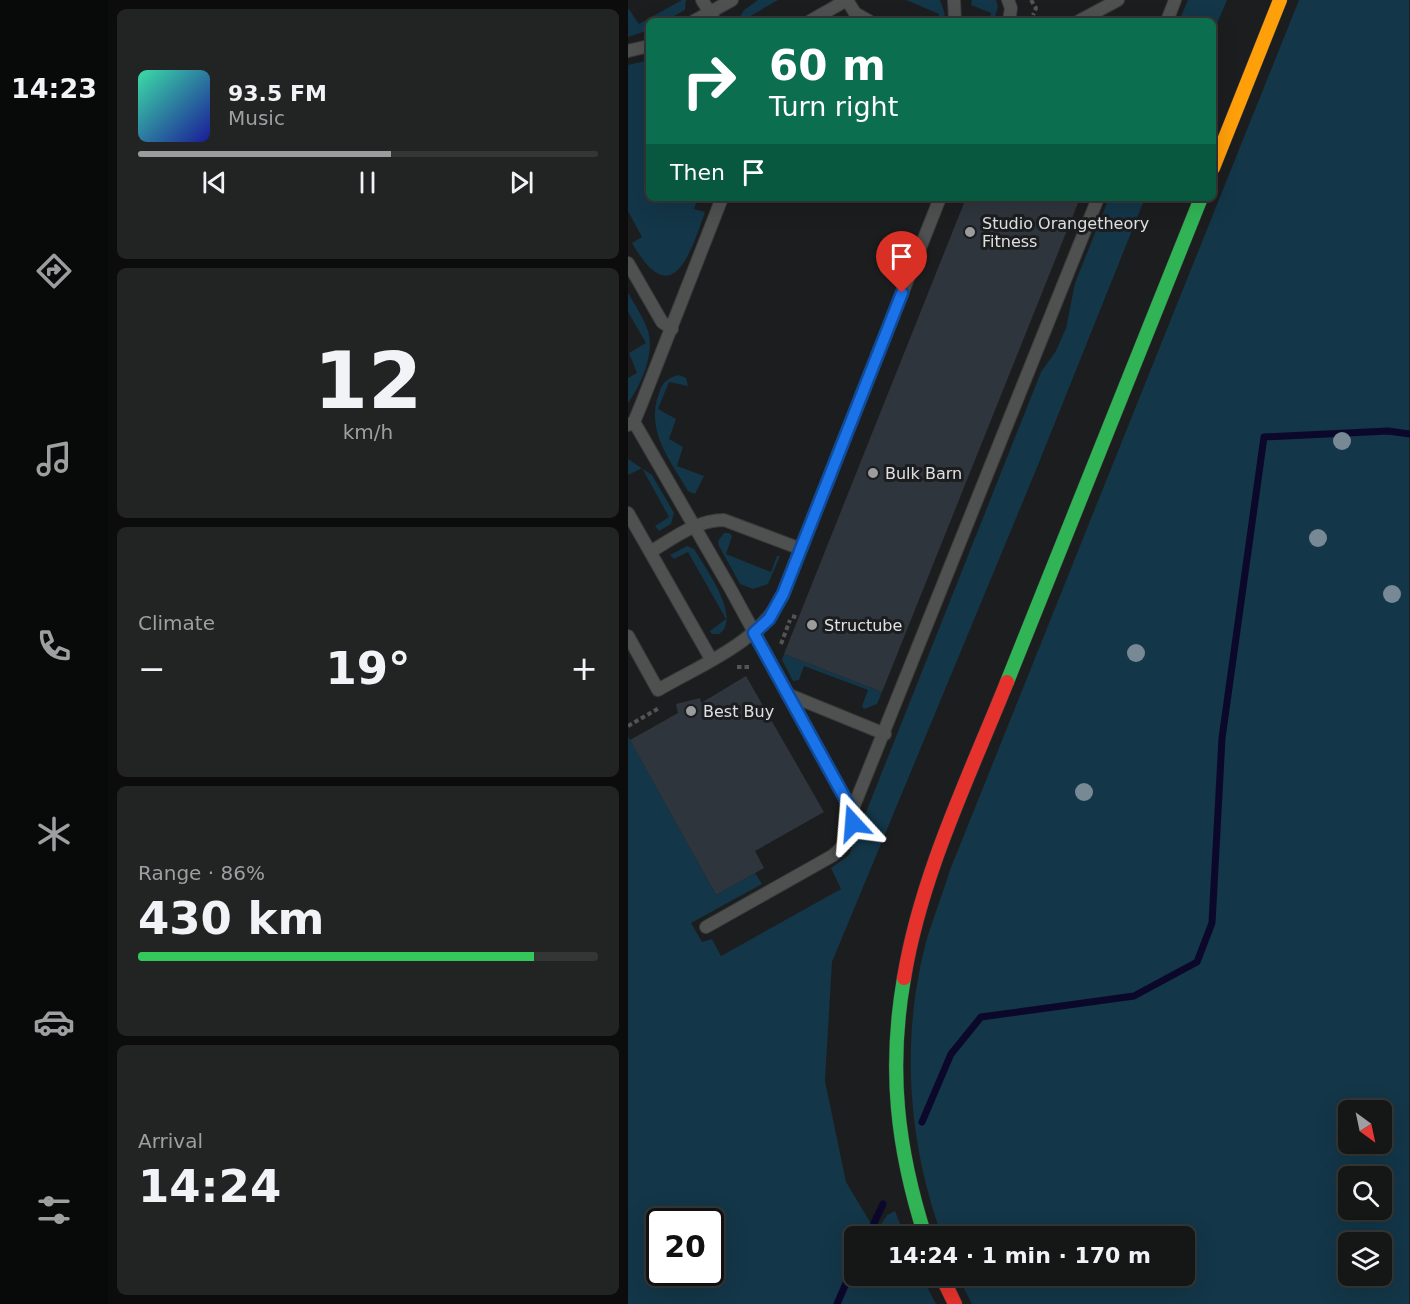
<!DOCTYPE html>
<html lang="en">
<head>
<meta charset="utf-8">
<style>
	:root { --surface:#151616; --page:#222323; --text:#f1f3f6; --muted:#9d9fa1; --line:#343535; --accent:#9a9c9d }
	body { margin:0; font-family:"DejaVu Sans",sans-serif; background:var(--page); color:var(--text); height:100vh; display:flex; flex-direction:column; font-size:22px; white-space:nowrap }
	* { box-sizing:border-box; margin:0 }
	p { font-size:20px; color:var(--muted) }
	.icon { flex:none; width:33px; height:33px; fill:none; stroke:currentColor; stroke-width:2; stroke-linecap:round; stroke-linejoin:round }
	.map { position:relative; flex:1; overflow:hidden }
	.side { display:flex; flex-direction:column; gap:9px; padding:9px; background:#0c0c0c; width:520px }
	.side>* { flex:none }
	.guide { position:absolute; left:18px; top:18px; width:570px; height:183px; border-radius:9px; box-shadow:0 6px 24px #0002,0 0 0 2px var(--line); background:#0b6e4f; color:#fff; overflow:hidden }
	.needle { width:39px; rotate:147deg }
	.controls { position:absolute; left:710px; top:1100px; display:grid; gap:12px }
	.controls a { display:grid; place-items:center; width:54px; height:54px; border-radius:9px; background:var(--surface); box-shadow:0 6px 24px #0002,0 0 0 2px var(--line); font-size:30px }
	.speed { position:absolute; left:18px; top:1208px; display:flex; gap:12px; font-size:30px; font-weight:700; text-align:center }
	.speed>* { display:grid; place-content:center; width:78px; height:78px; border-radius:50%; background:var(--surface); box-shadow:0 6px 24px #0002,0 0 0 2px var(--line); line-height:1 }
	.speed .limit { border:3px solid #111; border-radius:9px; background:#fff; color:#111 }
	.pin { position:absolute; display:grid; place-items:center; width:51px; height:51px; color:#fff; margin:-62px -26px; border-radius:50% 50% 50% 0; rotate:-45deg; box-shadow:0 0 6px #0007 }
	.pin .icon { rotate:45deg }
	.me { position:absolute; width:66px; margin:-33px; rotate:341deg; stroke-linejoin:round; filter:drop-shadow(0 0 4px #0008) }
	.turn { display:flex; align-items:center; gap:21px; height:126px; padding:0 24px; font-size:27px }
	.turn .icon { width:78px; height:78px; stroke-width:2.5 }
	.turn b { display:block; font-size:42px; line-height:51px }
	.then { display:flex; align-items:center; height:57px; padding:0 24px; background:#0003; gap:12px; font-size:22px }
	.big { font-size:45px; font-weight:600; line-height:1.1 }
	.side .tile { flex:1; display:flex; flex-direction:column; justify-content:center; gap:9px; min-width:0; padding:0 21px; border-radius:9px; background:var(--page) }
	.side .dial { align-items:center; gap:0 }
	.dial b { font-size:78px; line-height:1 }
	.song { display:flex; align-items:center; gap:18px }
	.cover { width:72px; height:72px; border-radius:9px; background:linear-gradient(135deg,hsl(160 70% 55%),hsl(240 70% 35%)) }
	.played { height:6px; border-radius:3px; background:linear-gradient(90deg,var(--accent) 55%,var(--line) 55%) }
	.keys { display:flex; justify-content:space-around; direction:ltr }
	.heat { display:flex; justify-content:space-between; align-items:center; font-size:33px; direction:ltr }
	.charge { height:9px; border-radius:4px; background:linear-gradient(90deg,#34c759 86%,var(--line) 0) }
	.trip { position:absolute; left:216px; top:1226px; width:351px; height:60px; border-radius:9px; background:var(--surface); box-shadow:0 6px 24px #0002,0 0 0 2px var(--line); font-weight:600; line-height:60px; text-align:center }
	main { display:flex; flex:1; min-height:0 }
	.tab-bar { display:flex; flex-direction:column; width:108px; justify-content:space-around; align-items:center; background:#080909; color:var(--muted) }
	.tab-bar .icon { width:42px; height:42px }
	.tab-bar .on { color:var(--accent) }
	.tab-bar b { font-size:27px; color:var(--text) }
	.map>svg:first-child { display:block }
	.green { fill:#133648; fill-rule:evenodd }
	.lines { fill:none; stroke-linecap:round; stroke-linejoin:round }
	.stream { stroke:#0c082c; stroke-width:7 }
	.building { fill:#2f353c }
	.lane-casing { stroke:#393a3b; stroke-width:14 }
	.fast-casing { stroke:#393a3b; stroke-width:15 }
	.slow-casing { stroke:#393a3b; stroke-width:15 }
	.jam-casing { stroke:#393a3b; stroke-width:15 }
	.path { stroke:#535455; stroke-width:4; stroke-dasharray:4.5 3; stroke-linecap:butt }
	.lane { stroke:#4f5050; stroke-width:12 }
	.fast { stroke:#30b455; stroke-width:14 }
	.slow { stroke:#ff9f0a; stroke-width:14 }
	.jam { stroke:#e5322d; stroke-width:14 }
	.tree { fill:#778994 }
	.route-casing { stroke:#114b97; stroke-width:15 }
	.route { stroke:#1a73e8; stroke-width:10 }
	.poi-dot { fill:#9a9c9d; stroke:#1b1d1f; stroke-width:2 }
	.labels { text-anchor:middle; stroke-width:6; stroke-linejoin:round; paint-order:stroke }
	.poi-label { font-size:16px; fill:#dee0e1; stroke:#1b1d1f; text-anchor:start }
</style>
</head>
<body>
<main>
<nav class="tab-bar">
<b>14:23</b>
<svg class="icon on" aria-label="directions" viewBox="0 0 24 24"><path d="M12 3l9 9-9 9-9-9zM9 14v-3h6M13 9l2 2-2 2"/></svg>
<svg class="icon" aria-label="music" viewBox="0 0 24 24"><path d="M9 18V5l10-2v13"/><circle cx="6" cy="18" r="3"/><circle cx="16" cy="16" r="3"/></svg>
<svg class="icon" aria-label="phone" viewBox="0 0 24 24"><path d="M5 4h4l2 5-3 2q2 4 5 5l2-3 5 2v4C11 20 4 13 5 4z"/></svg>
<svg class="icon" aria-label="climate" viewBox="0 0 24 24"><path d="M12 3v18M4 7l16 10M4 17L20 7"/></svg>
<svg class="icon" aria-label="car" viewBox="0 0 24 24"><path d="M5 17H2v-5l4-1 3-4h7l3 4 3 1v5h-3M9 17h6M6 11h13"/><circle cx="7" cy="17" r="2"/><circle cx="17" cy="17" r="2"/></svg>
<svg class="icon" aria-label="filters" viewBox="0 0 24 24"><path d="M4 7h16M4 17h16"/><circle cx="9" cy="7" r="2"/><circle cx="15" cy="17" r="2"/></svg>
</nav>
<section class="side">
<div class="tile">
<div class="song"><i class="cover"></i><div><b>93.5 FM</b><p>Music</p></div></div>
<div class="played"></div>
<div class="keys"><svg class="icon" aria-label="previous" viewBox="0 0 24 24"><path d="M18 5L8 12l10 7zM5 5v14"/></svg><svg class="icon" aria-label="pause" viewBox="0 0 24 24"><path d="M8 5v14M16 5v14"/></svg><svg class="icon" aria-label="next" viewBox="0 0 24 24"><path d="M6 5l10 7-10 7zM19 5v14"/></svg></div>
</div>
<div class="tile dial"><b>12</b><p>km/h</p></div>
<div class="tile"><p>Climate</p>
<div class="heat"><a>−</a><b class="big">19°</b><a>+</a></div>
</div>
<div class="tile"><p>Range · 86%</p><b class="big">430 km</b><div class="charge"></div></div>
<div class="tile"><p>Arrival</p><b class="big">14:24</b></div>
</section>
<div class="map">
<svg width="782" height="1304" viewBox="0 0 782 1304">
	<rect width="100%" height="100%" fill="#1c1d1e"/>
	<path class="green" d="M54,0H58L57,10L37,21H21V30L0,37V8L11,24Z
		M130,0H150L114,21H109L116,10Z
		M278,0H312L317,14L314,21H309L311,14Z
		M344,0H368L370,6L366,21H361L363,13L343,5Z
		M560,0H599L585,33V21H551Z
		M671,0H781V1304H344L329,1275H556V1236H314C279,1141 272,1034 300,935C307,914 315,892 322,870ZM720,1110H753V1143H720ZM720,1176H753V1209H720ZM720,1242H753V1275H720Z
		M21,60V198H70L66,209L77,212C62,255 44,313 4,243L14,237L0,211V65Z
		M481,198H517L408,470L204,962L197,1081L218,1182L248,1232L259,1215L267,1211L277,1236H226V1275H293L308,1304H0V736L88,895L127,873L134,884L63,923L74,942L84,939L93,956L213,889L203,868L221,855L413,372L428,351L438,328L447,283ZM32,1221H82V1272H32Z
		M0,293C7,305 16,318 20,331C27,354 13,385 0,403V378L9,373L1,353L18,343L0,312Z
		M51,375L58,378L60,386L41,382L30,409L48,419L41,439L55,447L49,466L76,476L67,494L60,491C42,459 17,431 31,393C34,383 40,377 51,375Z
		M0,459L24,475L46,513L43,524L31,531L27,526L41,517L14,468L0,475Z
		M96,533H101L104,536L98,554L143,572L149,556H152L140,584L125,589L112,584L91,546L90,541Z
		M59,546L66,549C76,566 115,618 91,634H84L82,631L98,619L60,552L46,559L42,555Z
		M156,654L254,692L249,704L236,709L234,706L240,690L176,666L171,680L165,681L154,660Z"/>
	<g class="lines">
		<path class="stream" d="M294,1122L323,1054L353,1017L506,996L569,962L584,923L594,738L636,437L760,431L782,434
			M240,1236L255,1204
			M209,1304L226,1265"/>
	</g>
	<path class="building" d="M338,198H452L254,692L156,654Z
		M118,676L196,812L127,851L136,868L88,895L2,740L50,713L48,704L72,698L73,703Z"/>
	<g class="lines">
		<defs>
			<path id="lane" d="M74,0L87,21
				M219,0L227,13L241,21
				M326,0L327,21
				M380,0L383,8L381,21
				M66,21L104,0
				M182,21L219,0
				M451,21L490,0
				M539,21L547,0
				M0,51L21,46
				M0,263L34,322L44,329
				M6,422L102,588L224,811
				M0,425L6,422L13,405L94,198
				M0,513L83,659
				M22,552C46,538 68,520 96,520L173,549
				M0,636L30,690C74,664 132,643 155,594L312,198
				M159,694L257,734
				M78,927L204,856C219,845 225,829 224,811L470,198"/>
			<path id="fast" d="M379,682L573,198
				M276,978C260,1069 269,1148 297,1236"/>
			<path id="slow" d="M585,168L652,0"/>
			<path id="jam" d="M276,978C293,875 340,779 379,682
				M313,1275L327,1304"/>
		</defs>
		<use href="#lane" class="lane-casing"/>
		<use href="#fast" class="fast-casing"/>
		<use href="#slow" class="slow-casing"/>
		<use href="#jam" class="jam-casing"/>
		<path class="path" d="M403,0L408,8L405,15
			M164,616L170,618
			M153,644L162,620
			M109,667H124
			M0,726L31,708"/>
		<use href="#lane" class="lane"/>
		<use href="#fast" class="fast"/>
		<use href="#slow" class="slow"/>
		<use href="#jam" class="jam"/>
	</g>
	<g class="tree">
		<circle cx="714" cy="441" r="9"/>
		<circle cx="690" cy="538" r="9"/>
		<circle cx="764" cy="594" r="9"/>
		<circle cx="508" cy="653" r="9"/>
		<circle cx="456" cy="792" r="9"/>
	</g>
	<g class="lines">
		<defs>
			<path id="route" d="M225,823L224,811L126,633L141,619L155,594L274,293"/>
		</defs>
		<use href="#route" class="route-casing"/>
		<use href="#route" class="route"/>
	</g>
	<g class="poi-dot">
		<circle cx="342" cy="232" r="6"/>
		<circle cx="245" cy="473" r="6"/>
		<circle cx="184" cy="625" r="6"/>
		<circle cx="63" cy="711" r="6"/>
	</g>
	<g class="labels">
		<g class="poi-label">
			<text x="354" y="229">Studio Orangetheory<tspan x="354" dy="18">Fitness</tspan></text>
			<text x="257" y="479">Bulk Barn</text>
			<text x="196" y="631">Structube</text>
			<text x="75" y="717">Best Buy</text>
		</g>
	</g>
</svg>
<div class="controls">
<a><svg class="needle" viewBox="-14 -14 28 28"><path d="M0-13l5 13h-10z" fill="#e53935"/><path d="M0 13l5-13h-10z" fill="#9d9fa1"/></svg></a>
<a><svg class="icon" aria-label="search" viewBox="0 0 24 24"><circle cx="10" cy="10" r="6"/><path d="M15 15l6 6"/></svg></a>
<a><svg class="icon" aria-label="layers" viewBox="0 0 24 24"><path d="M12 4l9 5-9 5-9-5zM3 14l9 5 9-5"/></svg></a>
</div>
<div class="speed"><div class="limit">20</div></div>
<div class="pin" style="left:274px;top:293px;background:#d93025"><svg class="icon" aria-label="arrive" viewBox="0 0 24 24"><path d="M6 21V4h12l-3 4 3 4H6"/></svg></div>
<svg class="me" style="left:225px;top:823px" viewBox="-20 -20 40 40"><path d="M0-17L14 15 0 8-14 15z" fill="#1a73e8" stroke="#fff" stroke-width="4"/></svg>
<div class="trip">14:24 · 1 min · 170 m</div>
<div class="guide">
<div class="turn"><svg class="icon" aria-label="right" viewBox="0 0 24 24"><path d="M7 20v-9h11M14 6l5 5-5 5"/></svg><div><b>60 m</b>Turn right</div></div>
<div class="then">Then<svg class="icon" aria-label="arrive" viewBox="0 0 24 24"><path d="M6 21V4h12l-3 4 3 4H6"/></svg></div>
</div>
</div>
</main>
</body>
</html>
